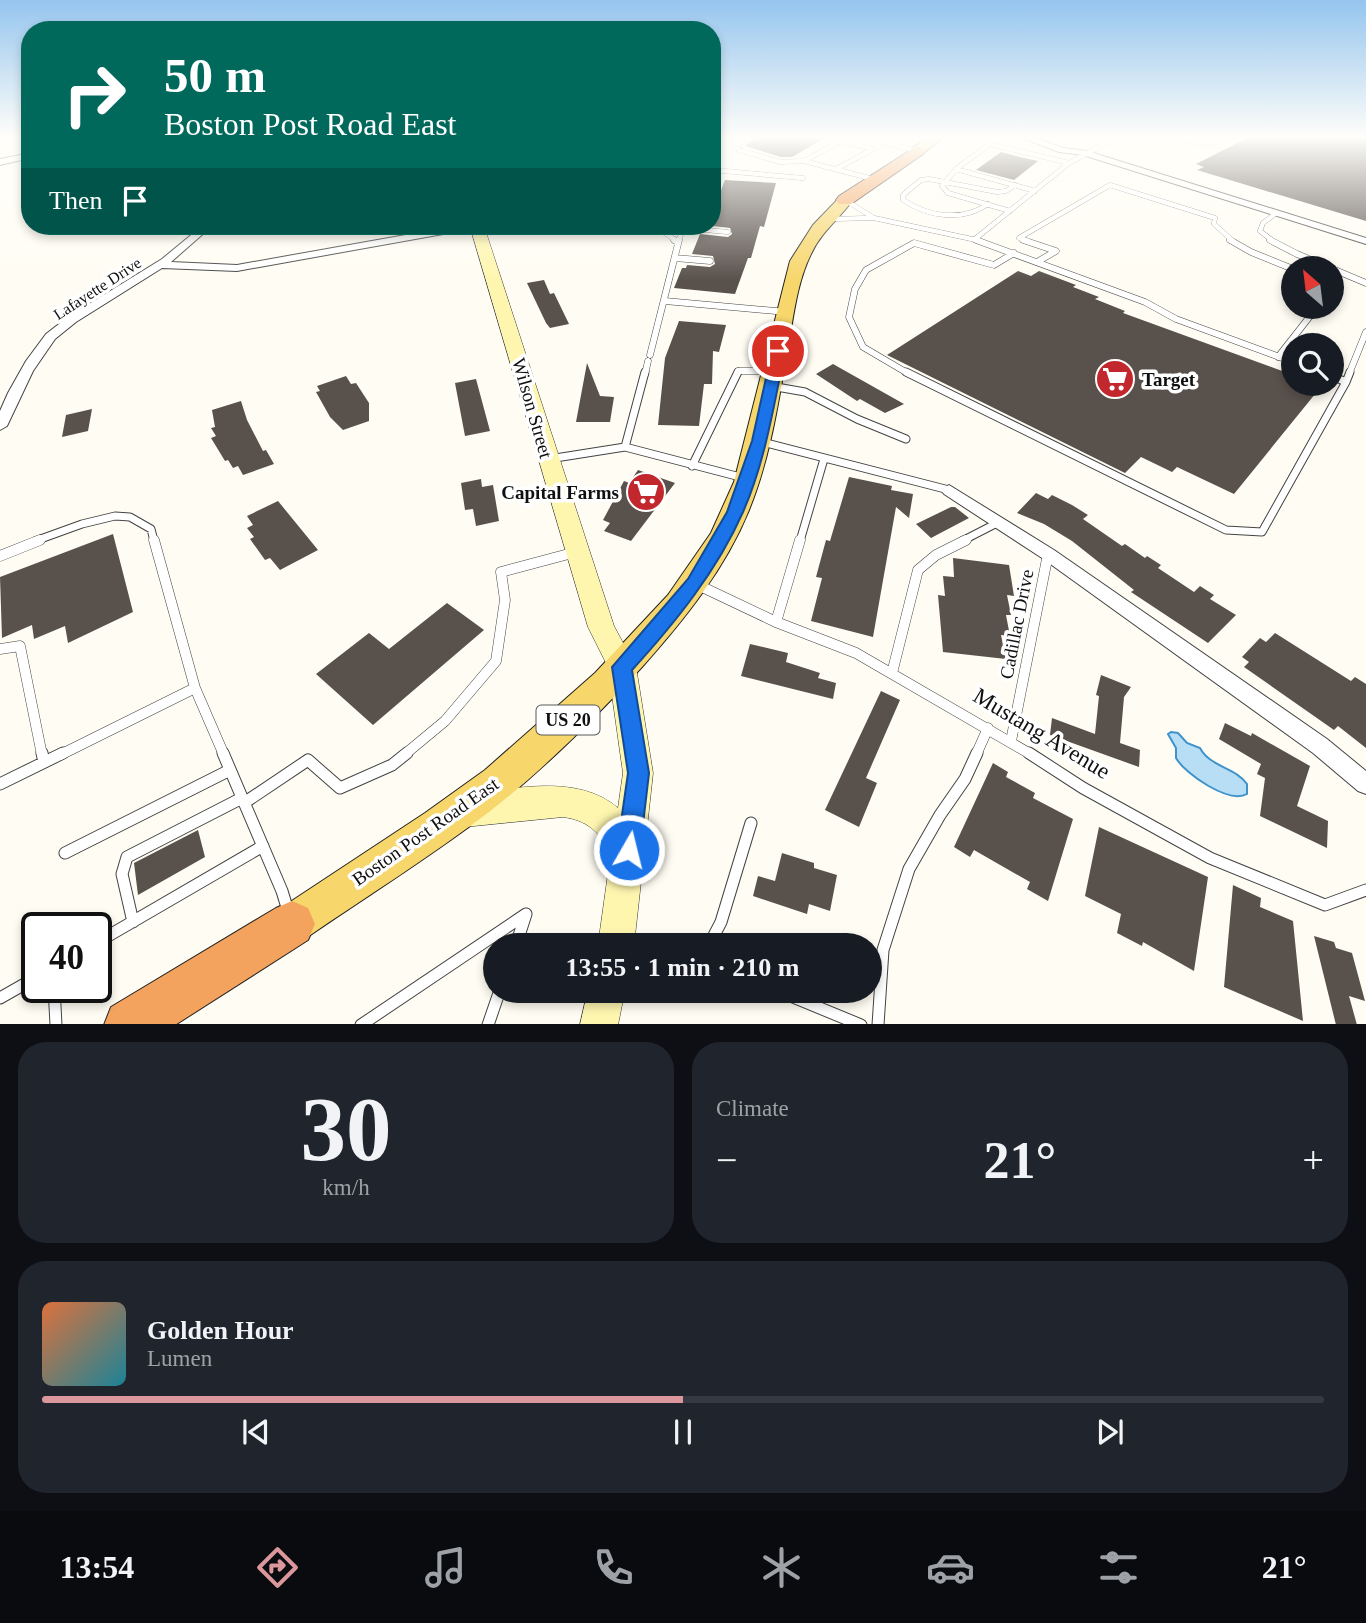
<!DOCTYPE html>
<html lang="en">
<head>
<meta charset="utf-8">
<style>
	:root { --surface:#171b24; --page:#20242c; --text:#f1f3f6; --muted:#9ea1a6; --line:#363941; --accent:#db979c }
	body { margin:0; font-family:"Times New Roman",serif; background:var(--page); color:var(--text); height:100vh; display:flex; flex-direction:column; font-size:26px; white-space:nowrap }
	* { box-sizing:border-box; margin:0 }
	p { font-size:23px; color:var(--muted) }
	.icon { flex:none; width:38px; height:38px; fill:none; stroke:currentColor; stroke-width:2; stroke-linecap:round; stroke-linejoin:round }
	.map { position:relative; height:1024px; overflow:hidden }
	.drawer { display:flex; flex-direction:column; gap:18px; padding:18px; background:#0d0f14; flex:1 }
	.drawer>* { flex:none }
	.top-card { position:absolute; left:21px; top:21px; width:700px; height:214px; border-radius:28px; box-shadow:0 4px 10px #0003; background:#00695c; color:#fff; overflow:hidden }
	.needle { width:46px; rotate:332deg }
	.tools { position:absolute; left:1281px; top:256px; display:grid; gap:14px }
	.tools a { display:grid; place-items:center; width:63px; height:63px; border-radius:50%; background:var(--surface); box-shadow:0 4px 10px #0003; font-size:35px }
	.speed { position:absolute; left:21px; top:912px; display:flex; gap:14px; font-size:35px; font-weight:700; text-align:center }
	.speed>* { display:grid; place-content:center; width:91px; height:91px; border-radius:50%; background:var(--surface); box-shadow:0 4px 10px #0003; line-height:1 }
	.speed .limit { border:4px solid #111; border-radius:10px; background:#fff; color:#111 }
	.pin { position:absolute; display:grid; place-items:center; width:60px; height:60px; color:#fff; margin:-30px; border:4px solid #fff; border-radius:50%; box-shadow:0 2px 7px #0007 }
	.me { position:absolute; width:77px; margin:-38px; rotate:8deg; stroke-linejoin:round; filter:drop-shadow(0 0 5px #0008) }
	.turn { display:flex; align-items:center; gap:24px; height:147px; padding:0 28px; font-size:32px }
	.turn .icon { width:91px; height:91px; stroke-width:2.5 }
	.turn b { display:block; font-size:49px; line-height:60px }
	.then { display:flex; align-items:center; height:66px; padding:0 28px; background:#0003; gap:14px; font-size:26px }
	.big { font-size:52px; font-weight:700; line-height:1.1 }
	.drawer .tile { flex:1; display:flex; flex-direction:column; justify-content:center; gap:10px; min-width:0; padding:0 24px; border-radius:28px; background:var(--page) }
	.drawer .dial { align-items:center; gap:0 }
	.dial b { font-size:91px; line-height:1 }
	.song { display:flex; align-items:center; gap:21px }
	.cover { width:84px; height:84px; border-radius:10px; background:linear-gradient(135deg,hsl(20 70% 55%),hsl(190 70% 35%)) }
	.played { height:7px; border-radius:4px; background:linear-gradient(90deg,var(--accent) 50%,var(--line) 50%) }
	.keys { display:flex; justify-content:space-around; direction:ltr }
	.heat { display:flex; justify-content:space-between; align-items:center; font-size:38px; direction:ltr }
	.drawer .tiles { flex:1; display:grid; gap:18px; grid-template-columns:1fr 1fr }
	.tile:last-child { grid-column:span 2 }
	.trip { position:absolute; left:483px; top:933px; width:399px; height:70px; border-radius:35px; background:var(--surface); box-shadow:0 4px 10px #0003; font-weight:700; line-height:70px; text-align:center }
	.tabs { display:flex; height:112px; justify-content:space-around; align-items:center; background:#090b0e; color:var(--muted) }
	.tabs .icon { width:49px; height:49px }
	.tabs .selected { color:var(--accent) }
	.tabs b { font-size:32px; color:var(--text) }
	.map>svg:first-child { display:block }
	.water { fill:#b8def6; stroke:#3f93cd; stroke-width:2 }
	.building { fill:#59514c }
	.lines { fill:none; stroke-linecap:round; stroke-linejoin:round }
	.lane-far4-casing { stroke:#434343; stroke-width:5 }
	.lane-far3-casing { stroke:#434343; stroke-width:7 }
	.lane-far2-casing { stroke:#434343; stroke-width:9 }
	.lane-far1-casing { stroke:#434343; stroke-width:11 }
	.lane-casing { stroke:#434343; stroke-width:13 }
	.street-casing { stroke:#434343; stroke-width:2 }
	.secondary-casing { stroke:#323232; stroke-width:1 }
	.primary-casing { stroke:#212121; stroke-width:2 }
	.highway-casing { stroke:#212121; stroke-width:2 }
	.lane-far4 { stroke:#fff; stroke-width:4.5 }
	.lane-far3 { stroke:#fff; stroke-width:6 }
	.lane-far2 { stroke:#fff; stroke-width:7 }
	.lane-far1 { stroke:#fff; stroke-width:10 }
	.lane { stroke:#fff; stroke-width:11 }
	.street { fill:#fff; fill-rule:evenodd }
	.secondary { fill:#fef6af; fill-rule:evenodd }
	.primary { fill:#f7d66b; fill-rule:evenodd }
	.highway { fill:#f3a35d; fill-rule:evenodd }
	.route { fill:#1a73e8; stroke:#114b97; stroke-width:2 }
	.labels { text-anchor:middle; stroke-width:7; stroke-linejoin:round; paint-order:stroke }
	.far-street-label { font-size:16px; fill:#101010; stroke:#fff }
	.shield { fill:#fff; stroke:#585858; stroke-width:2 }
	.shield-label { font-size:18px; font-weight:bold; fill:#101010 }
	.poi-label { font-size:19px; font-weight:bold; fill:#101010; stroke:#fff; text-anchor:start }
	.street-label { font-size:19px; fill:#101010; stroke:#fff }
	.near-street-label { font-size:23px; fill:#101010; stroke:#fff }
</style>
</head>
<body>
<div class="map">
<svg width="1366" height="1025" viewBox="0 0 1366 1025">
	<rect width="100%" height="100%" fill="#fffdf3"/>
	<path class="water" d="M1171,732L1178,733L1187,743L1200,748C1210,767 1235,767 1247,784V794C1229,804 1185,774 1176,758V748L1168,734Z"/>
	<path class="building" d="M759,136H828L792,157H781L745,146Z
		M1251,136H1366V221L1197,170L1204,167L1196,164Z
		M1001,152L1024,158L1038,161L1014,180L976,170Z
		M725,180L776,183L764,227L760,226L751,258H748L735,294L674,288L682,268H686L687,265L710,267L715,264L713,256L692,254L700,234L728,237L732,234L730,228L712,226V213Z
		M1018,271L1031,276L1039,271L1076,285L1073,287L1099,297L1095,299L1125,311L1123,313L1293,375V383H1324L1234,494L1177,467L1172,472L1141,457L1125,473L887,355Z
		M544,280L550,294L554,293L569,324L550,328L546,323L527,283Z
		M679,321L726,325L719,352L713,351L712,384H704L699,426L658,425L665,358Z
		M587,363L600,396L614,397L610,422H576Z
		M833,364L904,404L885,413L860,399L857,401L816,374Z
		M346,376L351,384L356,383L369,403V421L343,430L330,417L316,392L320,391L317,386Z
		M476,379L490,431L465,436L455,383Z
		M241,401L247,420L263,451L266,450L274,464L243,475L238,466L233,468L228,460L225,461L211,438L216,436L211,428L215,427L212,410Z
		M92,409L88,431L62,437L66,415Z
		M638,470L675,483L631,541L604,531L610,523L603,520L624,481L629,483Z
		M849,477L892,486L891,490L913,494L909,518L896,507L873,637L811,621L822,578L816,577L826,540L830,541Z
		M481,479L482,487L493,485L499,521L476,526L473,509L465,510L461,483Z
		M1036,493L1048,499L1052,495L1072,505L1088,515L1083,519L1122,546L1125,544L1145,558L1147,556L1161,565L1158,568L1194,592L1200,586L1214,595L1210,599L1236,615L1208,643L1131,592L1134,590L1072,541L1044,524L1017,513Z
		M278,501L318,550L280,570L270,558L265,560L250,539L254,537L247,528L253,525L247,516Z
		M951,507H955L969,518L931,538L916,524Z
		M113,534L133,612L68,643L65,626L34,639L32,625L2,638L0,577Z
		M953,558L1009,565L1014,596L1007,595L1011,615H1006L1010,636L1001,635L1006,659L943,652L938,595L945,596L943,576L954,577Z
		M447,603L484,630L373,725L316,674L369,633L389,649Z
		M1275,633L1351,681L1355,677L1366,684V748L1338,726L1334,730L1244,667L1249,662L1242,657L1260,638L1266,642Z
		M750,644L788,653L786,662L820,673L818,678L836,683L833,699L741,676Z
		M1101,675L1131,687L1124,697L1120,743L1140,750L1139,767L1050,735L1052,718L1095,734L1099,696L1096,695Z
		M881,691L900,700L866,778L877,783L859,827L825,810Z
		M1225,723L1251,736L1252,733L1310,766L1297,806L1328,821L1327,848L1260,816L1265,778L1257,774L1261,764L1219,739Z
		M993,763L1008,772L1006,777L1035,793L1033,798L1073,819L1048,901L1027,889L1030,882L974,850L970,857L954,847Z
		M1099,827L1208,877L1194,971L1143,942L1142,946L1117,933L1121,914L1085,896Z
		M198,830L205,857L138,895L134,863Z
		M782,853L814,863V868L837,875L830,911L809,904L807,914L753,896L758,876L775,881Z
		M1233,885L1261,898L1260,907L1293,921L1303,1021L1224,987Z
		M1314,936L1334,942L1336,948L1352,953L1365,1001L1349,996L1357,1025H1336Z"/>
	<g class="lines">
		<defs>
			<path id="lane-far4" d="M754,136L737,145L739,150L780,162L804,161
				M850,136L804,161L873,179
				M860,136L917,151
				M913,136L930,143
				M1083,136L1104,143
				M1164,136L1207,144L1233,136
				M836,169L873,149L840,141
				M956,169L942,186L948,193L1010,211
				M712,170L803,178
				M1035,191L956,169L990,144L1069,163
				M845,200L874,218
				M988,204C962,222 929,217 903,200V195L921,180L929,179L997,192L1006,191L1015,185
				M828,219L874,218L981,241
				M654,226L677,241
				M684,228L728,232
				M975,239L1069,163L1119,136
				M678,241L685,226
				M1028,241L1019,238L1110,185L1215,218L1214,224L1233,241
				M1273,241L1260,231L1263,223L1276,213"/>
			<path id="lane-far3" d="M674,240L678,242
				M976,240L1145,302L1176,319L1293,362
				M1023,240L1056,251L1037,262
				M1230,240L1251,252L1293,269
				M1270,240L1297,254L1366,283
				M675,258L710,261
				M665,301L787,312
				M650,355L679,240
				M1278,357L1318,306
				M645,374L648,361
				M737,374L738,371H770
				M909,374L863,347L849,317L855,289L866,270L914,243L994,265L1014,253
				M1349,374L1366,332"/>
			<path id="lane-far2" d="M906,372L1226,530L1262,532L1346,382
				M1332,376L1346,382L1350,372
				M771,386L805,392L857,419L906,439
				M759,441L949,490
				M625,447L645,372
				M549,459L625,447L744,478
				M692,466L738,372
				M35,541L82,524L115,516L130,517L151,529L154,541
				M800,541L824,459
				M962,541L999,522"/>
			<path id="lane-far1" d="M154,540L195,688
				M0,556L40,540
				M698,585L776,622L856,653L1032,755
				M776,622L800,540
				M0,649L20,646L42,755
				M892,673L918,570L936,555L966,540
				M1011,741L1048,554
				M60,755L195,688L224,755
				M404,755L445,721L496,661L505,600L501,572L576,552
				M976,755L988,728"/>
			<path id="lane" d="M42,753L44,762
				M223,753L282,891L289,914
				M1029,753L1083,788L1210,858L1325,905L1366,890
				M0,784L63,753
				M244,803L308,760L340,788L392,765L407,753
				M65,853L230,770
				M133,922L122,874L127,857L242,798
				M96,943L263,846
				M709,945L721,922L751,823
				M54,987L56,1025
				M776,990L861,1025
				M0,998L37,977
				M361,1025L526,914L516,945
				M488,1025L500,990
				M878,1025L883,950L909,869L940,815L965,779L977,753"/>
			<path id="street" d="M1017,136H1030L1063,148L1087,151L1366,238V244L1083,155L1059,152Z
				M30,153V158L0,165V159Z
				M202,226H212L171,262L237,265L456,226H476L471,229L237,271L162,268L76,322L55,339L33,371L7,426L0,430V411L8,393L26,361L46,334L68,317L162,259Z
				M949,485L1054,550L1327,739L1366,771V794L1358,791L1313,753L1042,558L944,494L941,490Z"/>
			<path id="secondary" d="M470,226H484L614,626L636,667L653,773L634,945H598L611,852C599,832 587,820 563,817L464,827L453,822L448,811L453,800L464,795C513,789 577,773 618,808L623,773L608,667L588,627Z
				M588,990H625L618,1025H580Z"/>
			<path id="primary" d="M930,136H945L922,154H912V148Z
				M845,195L853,200C839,219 821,232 811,254C798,280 794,312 789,341C779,398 771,456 749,510C725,569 684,620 642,667C595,718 544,769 489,812C430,857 367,896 306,938L292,944L278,938L272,924L278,910L425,813L485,770L595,673L668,595L711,533L734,482L790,261L813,225L840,197Z"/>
			<path id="highway" d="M917,146L925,151L923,154L851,204H839L836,200L839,196Z
				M292,901L308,908L315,924L308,940L175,1025H104L111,1007L276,908Z"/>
		</defs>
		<use href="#lane-far4" class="lane-far4-casing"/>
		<use href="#lane-far3" class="lane-far3-casing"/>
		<use href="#lane-far2" class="lane-far2-casing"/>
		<use href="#lane-far1" class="lane-far1-casing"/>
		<use href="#lane" class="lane-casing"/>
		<use href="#street" class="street-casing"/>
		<use href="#secondary" class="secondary-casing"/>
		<use href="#primary" class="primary-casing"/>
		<use href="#highway" class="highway-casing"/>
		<use href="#lane-far4" class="lane-far4"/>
		<use href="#lane-far3" class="lane-far3"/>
		<use href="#lane-far2" class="lane-far2"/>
		<use href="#lane-far1" class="lane-far1"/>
		<use href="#lane" class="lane"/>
		<use href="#street" class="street"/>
		<use href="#secondary" class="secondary"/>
		<use href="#primary" class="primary"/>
		<use href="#highway" class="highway"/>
	</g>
	<linearGradient id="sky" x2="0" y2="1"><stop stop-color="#95c5ee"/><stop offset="0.49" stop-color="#fffefa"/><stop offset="1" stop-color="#fffefa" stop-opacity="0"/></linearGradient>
	<rect width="1366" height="280" fill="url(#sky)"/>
	<path class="route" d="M778,347L785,351C774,405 765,462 743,512C717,571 675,623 632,670L649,773L640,850L637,858L629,861L621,858L617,850L628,773L612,667L688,579L727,512L752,441L772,351Z"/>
	<defs>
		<symbol id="supermarket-disc" viewBox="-11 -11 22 22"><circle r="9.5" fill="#c1272d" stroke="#fff"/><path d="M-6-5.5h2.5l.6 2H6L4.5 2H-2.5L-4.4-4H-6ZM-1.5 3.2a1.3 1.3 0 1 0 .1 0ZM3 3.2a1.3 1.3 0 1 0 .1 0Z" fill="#fff"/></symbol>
	</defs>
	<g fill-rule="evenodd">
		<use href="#supermarket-disc" x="1093" y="357" width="44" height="44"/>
		<use href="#supermarket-disc" x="624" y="470" width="44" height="44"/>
	</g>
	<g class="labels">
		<g class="far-street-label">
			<text transform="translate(97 288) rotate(-33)" y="6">Lafayette Drive</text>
		</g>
		<rect class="shield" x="536.5" y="705.5" width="63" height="29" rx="5"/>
		<g class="shield-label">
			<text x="568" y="726">US 20</text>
		</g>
		<g class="poi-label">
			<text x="1142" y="386">Target</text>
			<text x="619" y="499" text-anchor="end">Capital Farms</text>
		</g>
		<g class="street-label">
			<text transform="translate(533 408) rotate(74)" y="7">Wilson Street</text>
			<text transform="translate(1016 624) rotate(-79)" y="7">Cadillac Drive</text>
			<text transform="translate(425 831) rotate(-35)" y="7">Boston Post Road East</text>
		</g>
		<g class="near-street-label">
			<text transform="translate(1042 733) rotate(31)" y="8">Mustang Avenue</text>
		</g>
	</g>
</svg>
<div class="tools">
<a><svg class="needle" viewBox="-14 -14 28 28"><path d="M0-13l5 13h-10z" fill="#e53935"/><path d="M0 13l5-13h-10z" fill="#9ea1a6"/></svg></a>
<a><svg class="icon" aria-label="search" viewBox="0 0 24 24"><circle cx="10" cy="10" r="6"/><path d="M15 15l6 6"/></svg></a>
</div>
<div class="speed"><div class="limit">40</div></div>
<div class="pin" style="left:778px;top:351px;background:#d93025"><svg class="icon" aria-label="arrive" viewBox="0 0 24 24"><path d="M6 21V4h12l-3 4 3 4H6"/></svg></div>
<svg class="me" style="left:629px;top:850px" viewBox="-20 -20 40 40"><circle r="17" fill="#1a73e8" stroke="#fff" stroke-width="3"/><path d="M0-11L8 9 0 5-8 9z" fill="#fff"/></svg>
<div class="trip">13:55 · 1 min · 210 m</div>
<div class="top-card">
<div class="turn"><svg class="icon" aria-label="right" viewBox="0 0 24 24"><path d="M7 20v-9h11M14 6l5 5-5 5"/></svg><div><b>50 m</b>Boston Post Road East</div></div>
<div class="then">Then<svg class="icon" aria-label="arrive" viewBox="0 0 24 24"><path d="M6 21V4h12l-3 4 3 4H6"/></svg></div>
</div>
</div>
<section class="drawer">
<div class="tiles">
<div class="tile dial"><b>30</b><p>km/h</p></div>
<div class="tile"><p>Climate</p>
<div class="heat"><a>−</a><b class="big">21°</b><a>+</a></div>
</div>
<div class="tile">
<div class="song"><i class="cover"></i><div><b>Golden Hour</b><p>Lumen</p></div></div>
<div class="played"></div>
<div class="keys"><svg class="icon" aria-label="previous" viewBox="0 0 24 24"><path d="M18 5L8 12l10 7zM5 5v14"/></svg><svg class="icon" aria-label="pause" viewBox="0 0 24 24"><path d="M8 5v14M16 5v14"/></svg><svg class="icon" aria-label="next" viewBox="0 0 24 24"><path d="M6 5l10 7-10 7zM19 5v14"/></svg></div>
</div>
</div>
</section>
<nav class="tabs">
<b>13:54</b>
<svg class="icon selected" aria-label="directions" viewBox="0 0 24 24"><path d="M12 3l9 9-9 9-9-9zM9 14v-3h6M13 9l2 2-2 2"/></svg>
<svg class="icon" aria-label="music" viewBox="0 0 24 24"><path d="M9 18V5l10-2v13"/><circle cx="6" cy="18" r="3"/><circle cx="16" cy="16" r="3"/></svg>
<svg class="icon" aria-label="phone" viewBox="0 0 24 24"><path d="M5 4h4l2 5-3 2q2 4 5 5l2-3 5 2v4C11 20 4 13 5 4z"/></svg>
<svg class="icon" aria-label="climate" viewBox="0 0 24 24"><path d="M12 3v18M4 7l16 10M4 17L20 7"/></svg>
<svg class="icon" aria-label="car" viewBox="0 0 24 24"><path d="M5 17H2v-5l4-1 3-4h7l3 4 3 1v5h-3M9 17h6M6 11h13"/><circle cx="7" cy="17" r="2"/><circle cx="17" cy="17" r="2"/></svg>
<svg class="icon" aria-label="filters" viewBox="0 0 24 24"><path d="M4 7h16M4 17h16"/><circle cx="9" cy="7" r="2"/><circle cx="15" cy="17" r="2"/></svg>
<b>21°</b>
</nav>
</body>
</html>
